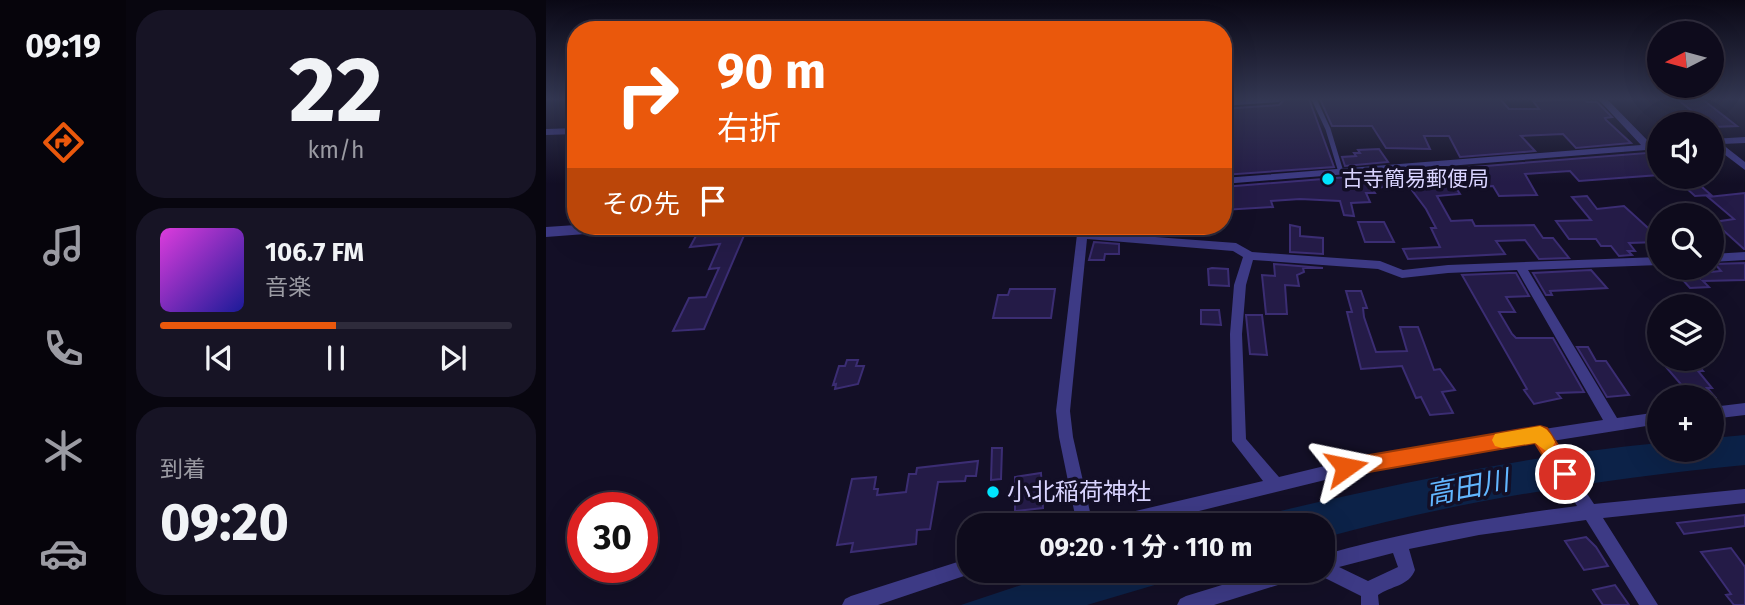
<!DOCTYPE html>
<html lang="ja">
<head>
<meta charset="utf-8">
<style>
	:root { --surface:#0e0b1c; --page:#171425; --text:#f1f3f6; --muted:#9b9ba3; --line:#2e2b3b; --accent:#ea580c }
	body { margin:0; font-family:"Fira Sans","Noto Sans JP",sans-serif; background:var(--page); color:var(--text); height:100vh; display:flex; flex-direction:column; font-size:26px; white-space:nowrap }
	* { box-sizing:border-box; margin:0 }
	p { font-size:23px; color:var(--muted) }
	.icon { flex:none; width:38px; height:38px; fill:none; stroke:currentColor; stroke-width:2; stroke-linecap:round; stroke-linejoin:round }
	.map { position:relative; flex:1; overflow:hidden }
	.details { display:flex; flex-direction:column; gap:10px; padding:10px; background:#08060f; width:420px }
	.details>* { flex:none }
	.top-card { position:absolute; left:21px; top:21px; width:665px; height:214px; border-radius:28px; box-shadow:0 7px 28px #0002,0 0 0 2px var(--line); background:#ea580c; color:#fff; overflow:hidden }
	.needle { width:46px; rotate:264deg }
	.tools { position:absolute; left:1101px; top:21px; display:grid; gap:14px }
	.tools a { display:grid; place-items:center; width:77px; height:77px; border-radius:50%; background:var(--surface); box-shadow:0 7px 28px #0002,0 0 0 2px var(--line); font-size:35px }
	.speed { position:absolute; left:21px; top:492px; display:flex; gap:14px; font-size:35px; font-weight:700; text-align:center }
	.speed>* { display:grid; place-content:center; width:91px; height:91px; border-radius:50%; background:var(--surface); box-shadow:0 7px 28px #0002,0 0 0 2px var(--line); line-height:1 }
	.speed .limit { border:10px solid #d22; background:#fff; color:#111 }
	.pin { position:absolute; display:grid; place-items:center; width:60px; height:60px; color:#fff; margin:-30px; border:4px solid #fff; border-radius:50%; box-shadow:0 2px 7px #0007 }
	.me { position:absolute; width:77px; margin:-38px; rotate:78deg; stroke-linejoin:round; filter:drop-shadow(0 0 5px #0008) }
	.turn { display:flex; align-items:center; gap:24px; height:147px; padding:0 35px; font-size:32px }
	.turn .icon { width:91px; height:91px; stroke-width:2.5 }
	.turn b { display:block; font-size:49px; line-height:60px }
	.then { display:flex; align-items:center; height:66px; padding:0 35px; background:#0003; gap:14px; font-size:26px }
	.big { font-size:52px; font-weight:700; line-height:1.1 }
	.details .widget { flex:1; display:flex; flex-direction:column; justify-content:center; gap:10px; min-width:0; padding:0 24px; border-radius:28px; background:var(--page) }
	.details .dial { align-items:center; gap:0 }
	.dial b { font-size:91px; line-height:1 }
	.song { display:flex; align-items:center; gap:21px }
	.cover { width:84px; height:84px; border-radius:10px; background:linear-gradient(135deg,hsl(300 70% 55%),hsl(240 70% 35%)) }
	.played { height:7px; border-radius:4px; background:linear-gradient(90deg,var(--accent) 50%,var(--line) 50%) }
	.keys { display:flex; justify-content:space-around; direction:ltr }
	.trip { position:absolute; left:411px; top:513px; width:378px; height:70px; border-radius:28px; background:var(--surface); box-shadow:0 7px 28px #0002,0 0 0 2px var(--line); font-weight:700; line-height:70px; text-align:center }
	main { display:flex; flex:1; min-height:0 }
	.dock { display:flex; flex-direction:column; width:126px; justify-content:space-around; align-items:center; background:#06040b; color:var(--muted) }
	.dock .icon { width:49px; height:49px }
	.dock .current { color:var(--accent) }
	.dock b { font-size:32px; color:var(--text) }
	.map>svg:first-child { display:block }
	.water { fill:#0c2248 }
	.building { fill:#241b47; stroke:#3b2d73; stroke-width:2 }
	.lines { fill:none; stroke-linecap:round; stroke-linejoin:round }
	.service { stroke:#3d3a85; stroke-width:5 }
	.minor { fill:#3d3a85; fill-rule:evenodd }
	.tertiary { fill:#3d3a85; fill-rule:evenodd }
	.route { fill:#ea580c; stroke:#983908; stroke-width:2 }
	.slow { fill:#f59e0b }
	.poi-dot { fill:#00e5ff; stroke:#130f26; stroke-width:2.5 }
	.labels { text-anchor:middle; stroke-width:7; stroke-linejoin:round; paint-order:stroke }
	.poi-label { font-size:21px; fill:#d9d4ff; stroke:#130f26; text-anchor:start }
	.near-poi-label { font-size:24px; fill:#d9d4ff; stroke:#130f26; text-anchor:start }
	.near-water-label { font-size:28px; font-style:italic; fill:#62b6ff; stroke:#130f26 }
</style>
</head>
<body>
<main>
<nav class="dock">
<b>09:19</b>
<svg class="icon current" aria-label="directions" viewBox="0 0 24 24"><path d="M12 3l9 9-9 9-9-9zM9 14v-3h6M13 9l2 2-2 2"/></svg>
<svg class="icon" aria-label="music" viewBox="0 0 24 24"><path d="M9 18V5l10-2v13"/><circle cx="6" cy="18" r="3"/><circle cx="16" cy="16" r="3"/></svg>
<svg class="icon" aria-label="phone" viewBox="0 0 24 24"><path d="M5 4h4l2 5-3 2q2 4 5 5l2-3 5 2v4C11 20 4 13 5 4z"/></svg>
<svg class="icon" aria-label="climate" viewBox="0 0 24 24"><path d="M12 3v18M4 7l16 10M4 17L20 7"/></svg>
<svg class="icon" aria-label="car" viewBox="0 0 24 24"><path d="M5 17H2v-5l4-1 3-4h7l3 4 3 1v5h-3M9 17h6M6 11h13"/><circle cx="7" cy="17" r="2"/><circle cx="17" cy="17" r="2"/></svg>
</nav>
<section class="details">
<div class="widget dial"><b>22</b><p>km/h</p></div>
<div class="widget">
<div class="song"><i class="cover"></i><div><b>106.7 FM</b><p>音楽</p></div></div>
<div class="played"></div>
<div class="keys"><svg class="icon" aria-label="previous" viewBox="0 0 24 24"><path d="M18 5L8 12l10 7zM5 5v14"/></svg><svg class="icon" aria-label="pause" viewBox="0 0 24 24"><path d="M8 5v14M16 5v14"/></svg><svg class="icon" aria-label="next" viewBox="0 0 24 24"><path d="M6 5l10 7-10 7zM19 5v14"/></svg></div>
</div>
<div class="widget"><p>到着</p><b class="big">09:20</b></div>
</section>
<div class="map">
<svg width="1199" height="605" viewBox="0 0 1199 605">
	<rect width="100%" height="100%" fill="#130f26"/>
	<path class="water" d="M1199,435V465C1057,479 915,500 777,538V525H674C819,491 965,457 1113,443V450H1166V438Z
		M520,570H656V571L541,605H415Z"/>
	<path class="building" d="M739,99H763L788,167L677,175V109L733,105Z
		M774,99H954L963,109H993L987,101L1037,99L1041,102H1051L1066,117L1059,118L1060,120L1085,143L1030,148L1017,134L975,136L989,151L914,157L903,136H878L884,149L840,148L826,126H786Z
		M1131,99H1156L1191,126L1166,127Z
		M833,149L842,162L799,166L796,157L810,156L808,153H814L812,150Z
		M1113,152V175L1033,181L1024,171L979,174L991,195L953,196L947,186L910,188L914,194L891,196L905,221L926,220L929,226L988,225L997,238H1007L1023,258L993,259L979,240L950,241L959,254L862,259L857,249L894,247L885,228H890L880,209L862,185L826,188L829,193H820L824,202L805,203L808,216L798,215L794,201L754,199L725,201L727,207L677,210V187Z
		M1128,177H1145L1165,195L1149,196Z
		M1199,193V249H1198L1168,222L1188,219L1162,197Z
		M1041,196L1051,209L1078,206L1113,238V242L1083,243L1089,251H1082L1086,255L1073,256L1065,246H1055L1050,239H1023L1010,221L1045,220L1026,197Z
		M812,222H838L848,242H819Z
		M744,225L754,227V236L777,238V254L744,252Z
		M202,226L158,329L127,331L143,298L160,297L173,268L163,269L174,244L144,247L151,234L183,231L185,227Z
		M548,242L573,244V254H559L558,260H543Z
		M1199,263V280L1157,281L1163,287L1144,288L1126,268H1144L1154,278V273L1175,271L1169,264Z
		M728,264L777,268H757L758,272L751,275L753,286L739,285L741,314H720L716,275L729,276Z
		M666,268L682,269L683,286L663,285L662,269Z
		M1045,270L1061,288L1004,291L1006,295H1000L987,273Z
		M963,273H970L983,296L960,297L969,312H953L966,334L970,338H1007L1038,392L1011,393L1015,398L988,404L978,390L981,389L916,275Z
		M464,289H509L505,318H447L452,295H462Z
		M800,291H815L821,308H817L818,317L830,352L861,351L854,327H872L888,370L894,369L909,390L896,392L907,413L884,415L875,397L870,398L856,366L815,369L801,312H806Z
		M655,310H673L675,325L655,324Z
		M700,315H716L721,355L704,354Z
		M1031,347H1042L1050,361H1060L1083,395L1061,397Z
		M1113,359H1147L1157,371H1152L1166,388H1161L1169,397H1146Z
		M301,360H312L310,366H318L312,384L289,389L290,384L287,385L293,366H299Z
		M446,448H456L455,479L445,480Z
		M432,461L430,476H420L419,481L392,482L384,529L371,530L370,544L305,552L307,543L291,545L306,479L330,477L328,489H332L331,495L360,492L363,474H370L371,468Z
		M495,473L497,508L469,511V477Z
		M1199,515V526L1138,534L1131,523Z
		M1040,537L1050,547L1062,566L1038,570L1019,541Z
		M1185,548L1199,567V605H1188L1180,595L1185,594L1155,552Z
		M1069,585L1083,605H1057L1047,590Z"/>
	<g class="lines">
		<path class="service" d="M768,99L782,129L795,172"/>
		<path class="minor" d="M702,99H737L733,102L677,106V100Z
			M1052,99H1061L1105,144L1113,143V149L677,184V178L1095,145Z
			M30,128V134L0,135V129Z
			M1199,137V143L1176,144L1199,162V170L1166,145V139Z
			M532,226H542V232L690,243L706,252L834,261L857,270L902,265L1113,257V265L982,270L1071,418L1113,412V424L1006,441L1048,504L1199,489V503L1057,518L1112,605H1093L1040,520L933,535L863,549L869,570C863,586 845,586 832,595L833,605H815V596L771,574L770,570H777V555C861,531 945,517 1031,506L992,443L824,469L596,525H556L558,519L564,517L717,481L686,441L684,334L688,285L697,257L687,251L541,239L524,411L527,437L547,525H531L513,437L510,411ZM707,260L832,269L856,278L902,273L971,270L1057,420L998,429L994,428L988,431L824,455L733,477L700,439L696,334L700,285ZM847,553L852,567L822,581L793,567Z
			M1199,252V260L1166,262V254Z
			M1199,403V415L1166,419V407Z
			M424,558V570H431L424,574L332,605H296L299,599L305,596Z
			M725,570H762L760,576L754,578L668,605H631L634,599L640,596Z"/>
		<path class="tertiary" d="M30,225V226H86L79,231L0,237V227Z"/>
	</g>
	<linearGradient id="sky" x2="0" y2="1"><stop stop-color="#0a0815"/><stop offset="0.54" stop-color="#333752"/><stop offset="1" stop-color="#333752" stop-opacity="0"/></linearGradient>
	<rect width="1199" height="183" fill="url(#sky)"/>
	<path class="route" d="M994,426L1001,428L1026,467L1029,474L1026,480L1019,483L1012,480L989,443L800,476L793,474L790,467L793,461L800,459Z"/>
	<path class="slow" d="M994,426C1002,429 1005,434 1009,442L1006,448L1000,451L989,443L956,448L949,446L946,440L949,434Z"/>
	<g class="poi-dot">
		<circle cx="782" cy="179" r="7"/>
		<circle cx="447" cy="492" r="7"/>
	</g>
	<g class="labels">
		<g class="poi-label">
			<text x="796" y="186">古寺簡易郵便局</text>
		</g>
		<g class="near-poi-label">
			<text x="461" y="500">小北稲荷神社</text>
		</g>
		<g class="near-water-label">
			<text transform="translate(921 487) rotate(-11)" y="10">高田川</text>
		</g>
	</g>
</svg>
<div class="tools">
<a><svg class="needle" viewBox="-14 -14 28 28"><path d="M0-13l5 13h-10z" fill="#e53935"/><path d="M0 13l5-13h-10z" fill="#9b9ba3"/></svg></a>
<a><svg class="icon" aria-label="sound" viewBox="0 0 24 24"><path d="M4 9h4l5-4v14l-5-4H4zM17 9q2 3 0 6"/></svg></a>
<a><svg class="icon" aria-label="search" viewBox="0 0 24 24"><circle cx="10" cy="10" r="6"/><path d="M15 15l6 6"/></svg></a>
<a><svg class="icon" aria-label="layers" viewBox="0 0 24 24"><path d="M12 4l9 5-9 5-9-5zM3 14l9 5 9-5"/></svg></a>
<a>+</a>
</div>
<div class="speed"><div class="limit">30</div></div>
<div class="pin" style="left:1019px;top:474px;background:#d93025"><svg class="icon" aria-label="arrive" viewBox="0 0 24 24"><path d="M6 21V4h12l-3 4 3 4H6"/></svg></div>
<svg class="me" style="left:800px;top:467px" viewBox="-20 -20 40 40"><path d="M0-17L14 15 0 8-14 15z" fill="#ea580c" stroke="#fff" stroke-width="4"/></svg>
<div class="trip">09:20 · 1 分 · 110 m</div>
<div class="top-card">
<div class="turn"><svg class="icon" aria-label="right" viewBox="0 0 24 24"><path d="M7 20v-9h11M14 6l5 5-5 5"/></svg><div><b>90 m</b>右折</div></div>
<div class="then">その先<svg class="icon" aria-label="arrive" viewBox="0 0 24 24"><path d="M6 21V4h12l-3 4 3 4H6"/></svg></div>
</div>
</div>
</main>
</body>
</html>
